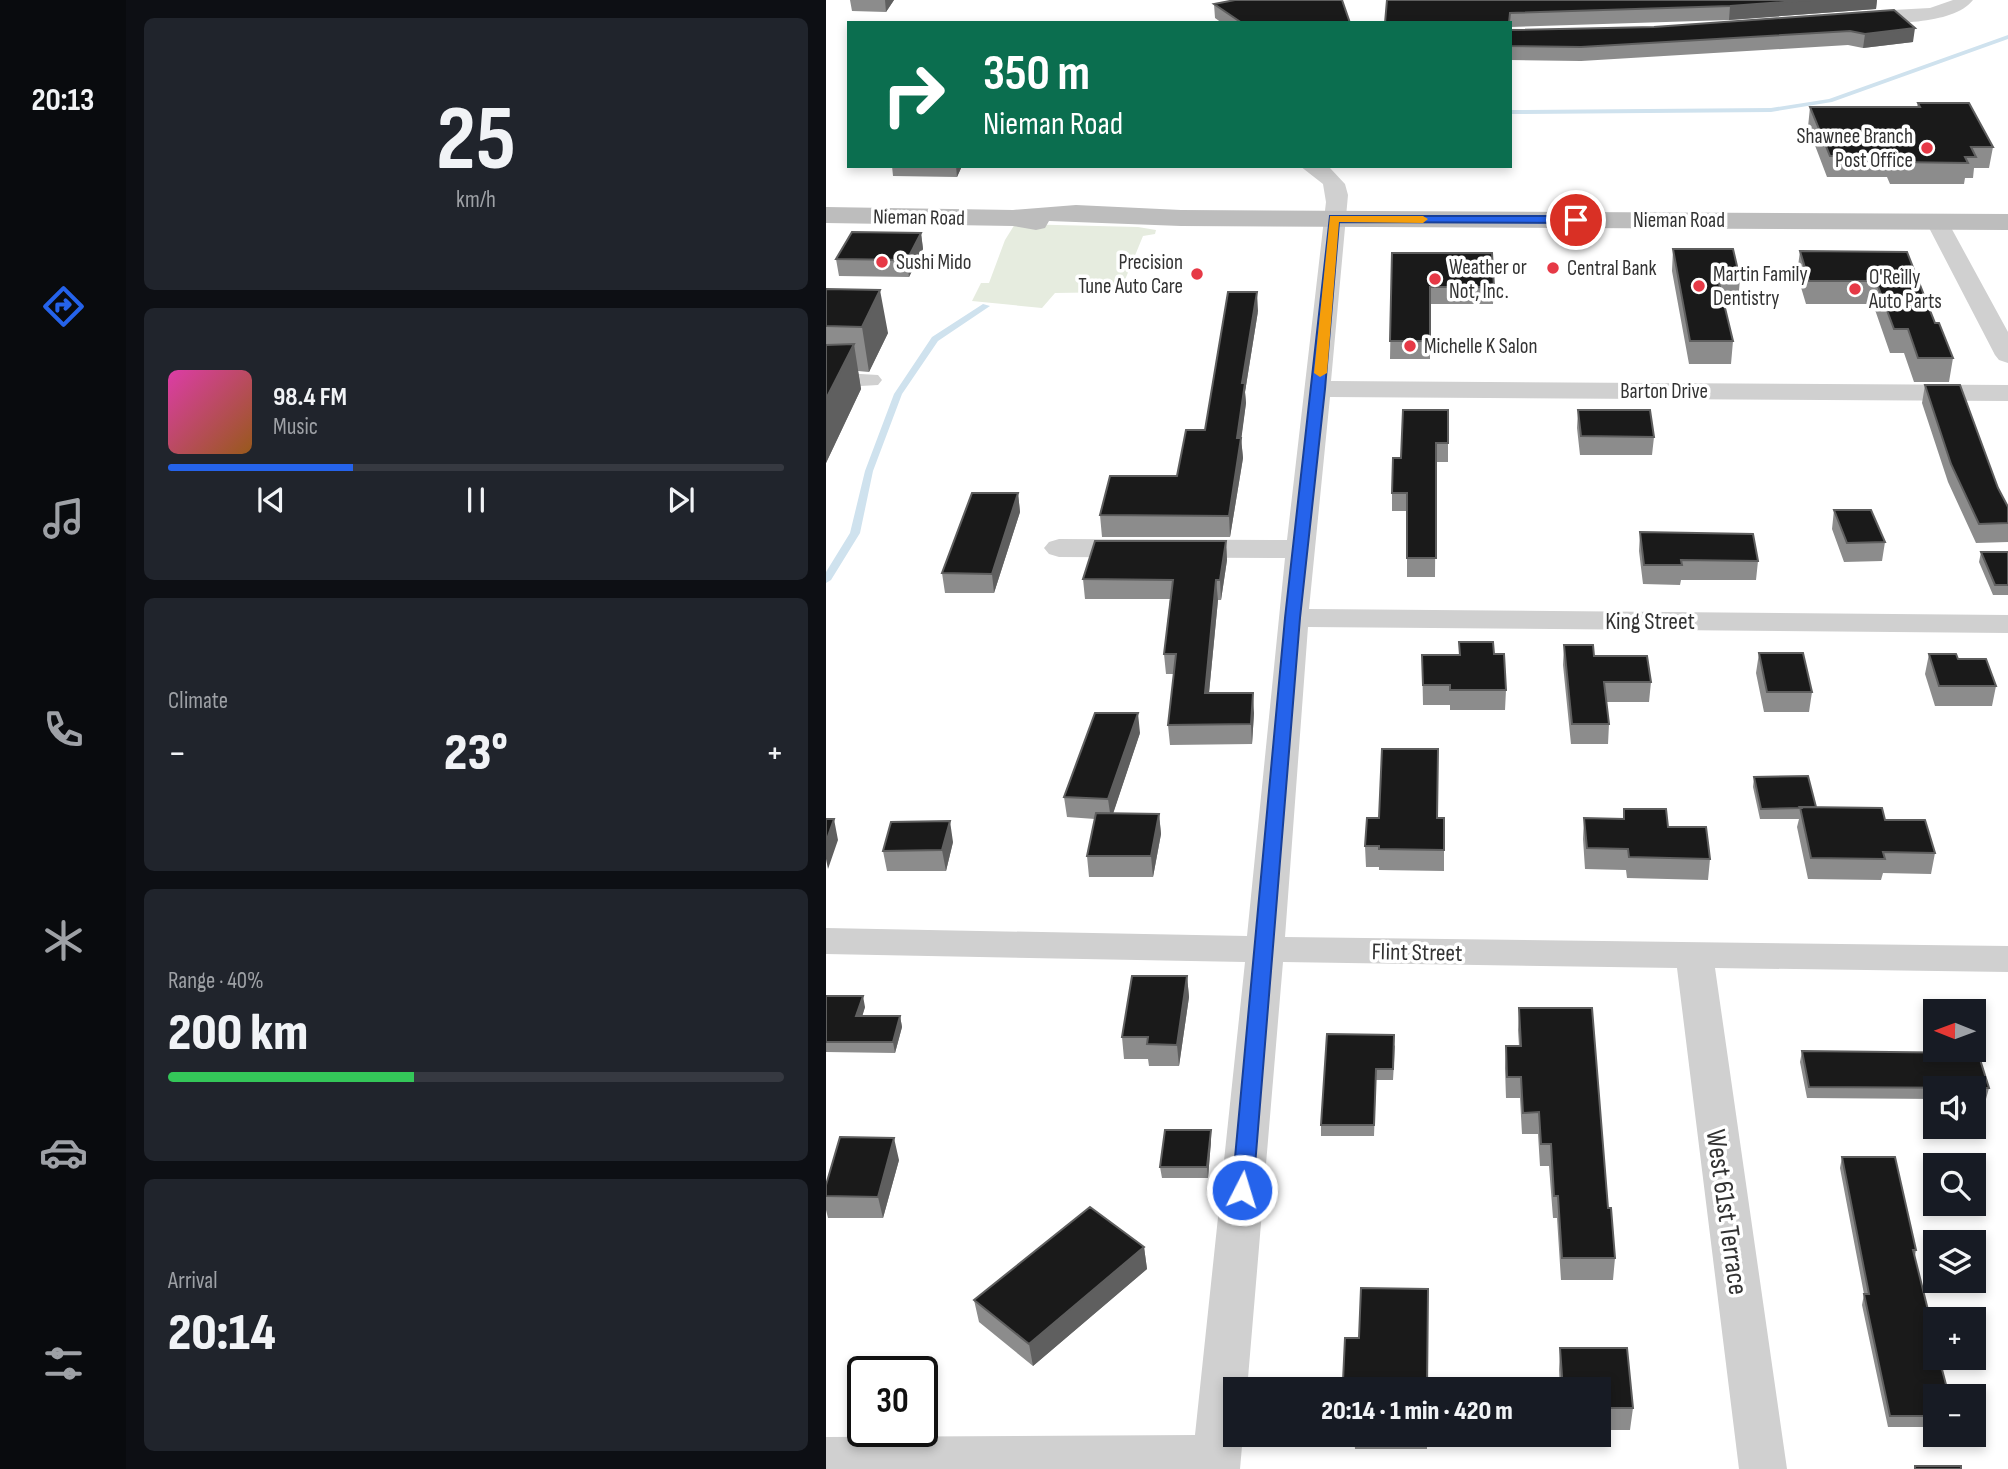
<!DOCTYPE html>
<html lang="en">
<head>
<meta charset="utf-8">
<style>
	:root { --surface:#171b24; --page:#20242c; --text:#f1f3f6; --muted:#9ea1a6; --line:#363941; --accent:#2563eb }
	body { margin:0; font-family:"Sofia Sans Condensed",sans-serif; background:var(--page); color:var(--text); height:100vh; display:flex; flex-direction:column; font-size:26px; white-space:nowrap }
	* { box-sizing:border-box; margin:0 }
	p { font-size:23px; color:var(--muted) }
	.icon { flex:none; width:38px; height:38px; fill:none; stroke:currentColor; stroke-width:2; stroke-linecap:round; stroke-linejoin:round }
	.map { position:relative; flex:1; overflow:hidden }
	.side { display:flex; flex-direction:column; gap:18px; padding:18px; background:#0d0f14; width:700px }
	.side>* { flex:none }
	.guide { position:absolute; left:21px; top:21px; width:665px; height:147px; border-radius:0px; box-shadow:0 4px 10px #0003; background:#0b6e4f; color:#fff; overflow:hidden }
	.needle { width:46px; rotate:271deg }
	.tools { position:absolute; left:1097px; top:999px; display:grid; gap:14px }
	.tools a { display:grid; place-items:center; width:63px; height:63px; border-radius:0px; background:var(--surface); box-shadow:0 4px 10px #0003; font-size:35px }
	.speed { position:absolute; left:21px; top:1356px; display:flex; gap:14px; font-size:35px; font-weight:700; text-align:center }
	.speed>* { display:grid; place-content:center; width:91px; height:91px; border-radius:50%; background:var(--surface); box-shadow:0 4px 10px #0003; line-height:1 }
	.speed .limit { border:4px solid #111; border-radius:10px; background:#fff; color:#111 }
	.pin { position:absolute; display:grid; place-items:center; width:60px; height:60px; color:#fff; margin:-30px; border:4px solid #fff; border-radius:50%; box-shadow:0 2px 7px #0007 }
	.me { position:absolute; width:77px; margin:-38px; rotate:5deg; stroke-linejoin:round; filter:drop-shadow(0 0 5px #0008) }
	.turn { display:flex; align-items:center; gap:24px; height:147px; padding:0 21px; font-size:32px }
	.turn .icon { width:91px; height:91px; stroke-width:2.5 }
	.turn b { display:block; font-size:49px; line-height:60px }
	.big { font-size:52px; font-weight:800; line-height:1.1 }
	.side .tile { flex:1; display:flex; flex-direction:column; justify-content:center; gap:10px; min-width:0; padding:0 24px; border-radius:10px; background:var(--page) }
	.side .dial { align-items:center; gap:0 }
	.dial b { font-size:91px; line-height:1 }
	.song { display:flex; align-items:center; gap:21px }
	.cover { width:84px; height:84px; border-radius:10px; background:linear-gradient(135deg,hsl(320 70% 55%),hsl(30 70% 35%)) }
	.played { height:7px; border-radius:4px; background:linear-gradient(90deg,var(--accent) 30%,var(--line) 30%) }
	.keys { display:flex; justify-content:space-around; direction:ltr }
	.heat { display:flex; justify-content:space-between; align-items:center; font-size:38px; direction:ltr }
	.charge { height:10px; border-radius:5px; background:linear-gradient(90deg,#34c759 40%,var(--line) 0) }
	.trip { position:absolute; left:397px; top:1377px; width:388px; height:70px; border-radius:0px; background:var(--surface); box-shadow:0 4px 10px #0003; font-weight:800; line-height:70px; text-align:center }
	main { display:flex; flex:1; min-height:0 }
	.dock { display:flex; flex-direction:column; width:126px; justify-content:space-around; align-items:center; background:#090b0e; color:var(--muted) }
	.dock .icon { width:49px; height:49px }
	.dock .selected { color:var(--accent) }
	.dock b { font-size:32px; color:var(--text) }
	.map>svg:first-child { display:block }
	.green { fill:#e6ecdf }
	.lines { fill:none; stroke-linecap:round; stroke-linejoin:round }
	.stream { fill:#cfe2ee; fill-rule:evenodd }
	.street { fill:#d0d0d0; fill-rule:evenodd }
	.secondary { fill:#bdbdbd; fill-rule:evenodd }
	.wall { fill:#8c8c8c }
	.shaded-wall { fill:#5f5f5f }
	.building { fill:#1a1a1a; stroke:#5f5f5f; stroke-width:2 }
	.route { fill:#2563eb; stroke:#184099; stroke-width:2 }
	.slow { fill:#f59e0b }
	.poi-dot { fill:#e63946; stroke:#fff; stroke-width:2.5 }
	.labels { text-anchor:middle; stroke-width:7; stroke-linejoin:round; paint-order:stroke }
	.far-poi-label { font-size:21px; fill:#333; stroke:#fff; text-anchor:start }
	.far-street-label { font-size:21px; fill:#333; stroke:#fff }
	.street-label { font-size:24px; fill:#333; stroke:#fff }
	.near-street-label { font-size:28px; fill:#333; stroke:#fff }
</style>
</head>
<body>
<main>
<nav class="dock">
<b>20:13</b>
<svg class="icon selected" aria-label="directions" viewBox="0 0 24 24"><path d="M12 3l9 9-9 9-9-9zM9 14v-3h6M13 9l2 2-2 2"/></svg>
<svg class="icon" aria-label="music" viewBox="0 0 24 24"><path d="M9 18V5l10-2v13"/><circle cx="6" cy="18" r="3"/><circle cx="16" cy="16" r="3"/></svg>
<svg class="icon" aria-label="phone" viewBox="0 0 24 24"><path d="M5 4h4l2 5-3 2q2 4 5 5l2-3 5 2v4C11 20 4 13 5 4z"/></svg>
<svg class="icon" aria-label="climate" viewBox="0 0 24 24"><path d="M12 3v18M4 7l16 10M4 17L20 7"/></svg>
<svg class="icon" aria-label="car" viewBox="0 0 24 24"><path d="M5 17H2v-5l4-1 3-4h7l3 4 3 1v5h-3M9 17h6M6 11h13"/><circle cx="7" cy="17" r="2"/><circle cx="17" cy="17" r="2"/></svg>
<svg class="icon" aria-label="filters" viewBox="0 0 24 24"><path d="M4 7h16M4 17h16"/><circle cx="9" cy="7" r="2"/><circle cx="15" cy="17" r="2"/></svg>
</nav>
<section class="side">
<div class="tile dial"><b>25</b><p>km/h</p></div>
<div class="tile">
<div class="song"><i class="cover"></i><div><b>98.4 FM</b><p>Music</p></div></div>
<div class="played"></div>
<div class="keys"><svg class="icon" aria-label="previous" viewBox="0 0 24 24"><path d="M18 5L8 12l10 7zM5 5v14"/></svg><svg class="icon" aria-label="pause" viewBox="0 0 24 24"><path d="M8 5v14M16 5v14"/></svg><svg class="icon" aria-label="next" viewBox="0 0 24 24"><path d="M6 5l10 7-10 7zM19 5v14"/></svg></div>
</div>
<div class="tile"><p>Climate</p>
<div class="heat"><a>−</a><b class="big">23°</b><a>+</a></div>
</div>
<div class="tile"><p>Range · 40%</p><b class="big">200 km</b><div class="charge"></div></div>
<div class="tile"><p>Arrival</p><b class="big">20:14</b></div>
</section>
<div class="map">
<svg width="1182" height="1469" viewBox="0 0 1182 1469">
	<rect width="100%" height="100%" fill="#fff"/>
	<path class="green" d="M189,224L312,227L330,230L329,234L317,236L294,292L229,293L216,308L146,301L155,283H163L179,240Z"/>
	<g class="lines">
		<path class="stream" d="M1182,35V39L1006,102L945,112L684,114V110L945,108L1003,99Z
			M157,304L164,306L112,341L76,394L47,471L34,533L5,580L0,583V572L24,533L39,471L68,394L106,337Z"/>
		<path class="street" d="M1127,0H1147C1127,26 1060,23 1029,24L1020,18L1029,12L1104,8Z
			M474,166L504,168L519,184L522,195L505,381L1182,385V401L504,397L483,609L1182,615V633L482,627L459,937L1182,946V972L889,968L961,1469H913L851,968L457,962L421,1390H410V1435H417L414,1469H0V1437L369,1435L419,962L0,954V928L421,936L459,558L233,557L223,554L218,548L223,542L233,539L461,540L500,202L497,184Z
			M1111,215L1119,217L1122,222L1182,332V363L1173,360L1169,355L1100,222L1103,217Z
			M0,372L52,375L56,380L52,385L0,388Z"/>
		<path class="secondary" d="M250,205L355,210L1182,214V230L355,226L223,221L219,228L210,230L187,226L0,223V207L187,210Z"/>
	</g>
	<path class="wall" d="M24,0H68L60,12L26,11Z
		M561,0H1051L1050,9L903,20L684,27V23H559Z
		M388,4L524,23H396L389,18Z
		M1068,10L1087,42L1037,48L1022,45L755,61L684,60V30L828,27Z
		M1092,103L1167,147L1163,168H1148L1147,178H1139L1138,184H1064L1061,177H1001L982,127L984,107H1091Z
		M66,166H136L131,177L67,176Z
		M95,233L97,249L83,277L13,276L10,259Z
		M847,249L914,279L912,301H897L907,341L905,364H863L846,271Z
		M974,251L1081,252L1109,323L1127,358L1123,382H1088L1078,353H1064L1047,304H980L971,274Z
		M566,253L668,287L667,304H604V359H564Z
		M0,289L62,333L43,372L32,371L35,389L0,463Z
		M432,311L419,392L420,403L415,438L417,458L404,537H276L274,515L351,476L379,430Z
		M1099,385L1172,488L1182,507V542L1150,543L1122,482L1096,403Z
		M622,410V462H610L609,577H581V511H566V493L575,458Z
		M752,410L828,437L826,455H754L751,428Z
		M192,493L194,512L168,593H119L116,573Z
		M1008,510L1059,542L1056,561L1018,562L1006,529Z
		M814,532L932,561L930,580H855L854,585L817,584L813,551Z
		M400,541L401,560L395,600H392L383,693L428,713L426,744L344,745L342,725L348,674H340L338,654L344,599H259L257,579Z
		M1155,552H1182V595H1167L1153,562Z
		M633,642L668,654L680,690L679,710H624V705H597L596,655H633Z
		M738,645L768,656L825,682L823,702H780L783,724L782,744H745L737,665Z
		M933,653L986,692L983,712H938L930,673Z
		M1103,654L1132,659L1170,686L1166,706H1109L1099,674Z
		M314,733L287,813L333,814L335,834L327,877H263L261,856L269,819L241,817L238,797Z
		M928,777L990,807L1059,820L1109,853L1105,874L1057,873L1055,880L982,879L971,827L973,819H934L927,787Z
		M798,809L842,827L884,859L882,880L801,878L800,870L759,869L757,839L758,818L797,819Z
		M611,818H618V871L553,870V867H540L539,846Z
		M127,842L120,871H61L57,851Z
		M361,976L363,997L353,1066H323L322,1059H298L296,1037Z
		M0,996L39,1007L36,1016H74L76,1027L69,1053L0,1052Z
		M693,1008L782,1208L789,1258L787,1280H735L731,1218H727L723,1166H714L712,1134H696L694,1098H680L679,1068L680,1046H693L692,1030Z
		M569,1045L567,1080H550L548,1136H495V1125Z
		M976,1051L1163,1088L1160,1099H1148V1088H1110V1099L981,1098L974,1062Z
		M385,1130V1141L382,1178H336L334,1167Z
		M1016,1157L1090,1250L1089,1256L1110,1396V1427H1062L1036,1305L1038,1294L1014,1168Z
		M73,1160L57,1218H2L0,1210V1185Z
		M318,1247L321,1269L207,1366L153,1322L148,1300Z
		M533,1338L601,1390H517V1381Z
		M734,1348L807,1408L804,1430H774V1390H734L733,1370Z
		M528,1435H601V1449H529Z"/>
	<path class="shaded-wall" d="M59,0H68L60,12Z
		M985,0H1051L1050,9L903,20L904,6Z
		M1089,28L1087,42L1037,48L1039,34Z
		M130,166H136L131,177Z
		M95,233L97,249L83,277L81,260Z
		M54,290L62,333L43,372L36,327Z
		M431,292L432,311L419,392L420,403L414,449L415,438L417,458L404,537L403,516L416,383Z
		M28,344L35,389L0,463V399Z
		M192,493L194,512L168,593L166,574Z
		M400,541L401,560L395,600L394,580Z
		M390,580L392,600L381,713L379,693Z
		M427,693L428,713L426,744L425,724Z
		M312,713L314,733L285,820L282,799Z
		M333,814L335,834L327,877L325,856Z
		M8,819L12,840L2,869L0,859V842Z
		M124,821L127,842L120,871L116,850Z
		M361,976L363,997L353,1066L351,1045Z
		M37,996L39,1007L33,1027L30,1016Z
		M74,1016L76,1027L69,1053L67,1042Z
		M385,1130V1141L382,1178L381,1167Z
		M68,1138L73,1160L57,1218L52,1197Z
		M318,1247L321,1269L207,1366L203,1344Z"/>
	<path class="building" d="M409,0H516L524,23H416L388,4Z
		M561,0H985L904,6L684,13L683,23H559Z
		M1068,10L1089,28L1039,34L1024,31L755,47L684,46V30L828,27Z
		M1092,103H1143L1167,147H1145L1150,157H1139L1142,163L1067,162L1064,156H1004L984,107H1094Z
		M26,232L95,233L81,260L10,259Z
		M847,249H907L914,279H892L907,341H864Z
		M974,251L1081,252L1109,323H1113L1127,358H1092L1082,329H1068L1050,281H983Z
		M566,253H666L668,287H604V341H564Z
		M0,289L54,290L36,327L0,326Z
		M402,292H431L416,383H419L411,438H415L403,516L274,515L284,476H351L360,430H379Z
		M28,344L0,399V345Z
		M1099,385H1134L1172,488L1182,507V523L1153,524L1125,464Z
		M577,410H622V443H610V558H581V493H566L567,458H575Z
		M752,410H824L828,437L755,436Z
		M146,493H192L166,574L116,573Z
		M1008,510H1045L1059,542L1021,543Z
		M814,532L927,534L932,561L855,560L856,565H818Z
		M269,541H400L394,580H390L379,693H427L425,724L342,725L350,654H338L347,580L257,579Z
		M1155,552H1182V585H1169Z
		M633,642H667L668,654H678L680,690H624V685H597L596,655H634Z
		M738,645H767L768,656H821L825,682H778L783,724H746Z
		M933,653H977L986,692H941Z
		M1103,654H1130L1132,659H1160L1170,686H1113Z
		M269,713H312L282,799L238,797Z
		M556,749H612L611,818H618V850L553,849V846H539L541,818H553Z
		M982,776L990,807H974L975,808L935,809L928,777Z
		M974,807L1056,808L1059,820H1099L1109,853L1057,852L1059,859L985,858Z
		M798,809H840L842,827H880L884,859L803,857L802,849L761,848L758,818L798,819Z
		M270,813L333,814L325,856H261Z
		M0,819H8L0,842Z
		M124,821L116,850L57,851L65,822Z
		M306,976H361L351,1045L321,1044L322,1037H296Z
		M0,996H37L30,1016H74L67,1042H0Z
		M693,1008H766L782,1208H785L789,1258H736L732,1196H728L725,1144H715L713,1112L697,1113L695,1077H681L680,1046H695Z
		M501,1034L568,1035L567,1069H550L548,1125H495Z
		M976,1051L1152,1053L1163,1088L983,1087Z
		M339,1130H385L381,1167H334Z
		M14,1137L68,1138L52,1197L0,1196V1185Z
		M1016,1157H1069L1090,1250H1087L1110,1342V1358H1113L1123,1396H1110V1416H1064L1038,1294H1043Z
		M264,1207L318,1247L203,1344L148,1300Z
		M535,1288L602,1289L601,1390H529V1381H517L519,1338H533Z
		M734,1348H801L807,1408H774V1390H737Z
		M1089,1466H1135V1469H1089Z"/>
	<path class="route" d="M504,216H750L755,220L750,223L513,222L499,389L474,618L427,1190L424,1196L416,1198L409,1196L406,1190L459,618Z"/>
	<path class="slow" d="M504,216H597L602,219L597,223L513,222L501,373L494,377L488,373Z"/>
	<g class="poi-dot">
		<circle cx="1101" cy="148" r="7"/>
		<circle cx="56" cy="262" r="7"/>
		<circle cx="727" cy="268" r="7"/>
		<circle cx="371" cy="274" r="7"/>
		<circle cx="609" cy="279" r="7"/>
		<circle cx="873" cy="286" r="7"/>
		<circle cx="1029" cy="289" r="7"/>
		<circle cx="584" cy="346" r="7"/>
	</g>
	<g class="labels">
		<g class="far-poi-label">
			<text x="1087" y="143" text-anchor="end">Shawnee Branch<tspan x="1087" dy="24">Post Office</tspan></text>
			<text x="70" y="269">Sushi Mido</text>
			<text x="357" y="269" text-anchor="end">Precision<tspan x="357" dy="24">Tune Auto Care</tspan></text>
			<text x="623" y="274">Weather or<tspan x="623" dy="24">Not, Inc.</tspan></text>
			<text x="741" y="275">Central Bank</text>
			<text x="887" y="281">Martin Family<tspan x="887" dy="24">Dentistry</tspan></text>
			<text x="1043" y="284">O'Reilly<tspan x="1043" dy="24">Auto Parts</tspan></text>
			<text x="598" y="353">Michelle K Salon</text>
		</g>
		<g class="far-street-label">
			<text transform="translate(93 217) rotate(1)" y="7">Nieman Road</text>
			<text x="853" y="227">Nieman Road</text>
			<text x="838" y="398">Barton Drive</text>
		</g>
		<g class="street-label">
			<text x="824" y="629">King Street</text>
			<text transform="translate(591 952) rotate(1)" y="8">Flint Street</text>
		</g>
		<g class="near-street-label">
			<text transform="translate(902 1212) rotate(82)" y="10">West 61st Terrace</text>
		</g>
	</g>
</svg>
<div class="tools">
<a><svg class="needle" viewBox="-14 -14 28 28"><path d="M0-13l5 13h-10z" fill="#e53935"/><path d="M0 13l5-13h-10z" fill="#9ea1a6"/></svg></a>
<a><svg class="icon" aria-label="sound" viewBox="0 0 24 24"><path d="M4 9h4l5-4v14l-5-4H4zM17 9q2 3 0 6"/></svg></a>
<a><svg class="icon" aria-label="search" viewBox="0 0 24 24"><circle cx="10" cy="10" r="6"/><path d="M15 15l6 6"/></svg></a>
<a><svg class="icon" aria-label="layers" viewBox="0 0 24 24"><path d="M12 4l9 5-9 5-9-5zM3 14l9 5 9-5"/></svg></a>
<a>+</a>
<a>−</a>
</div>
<div class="speed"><div class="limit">30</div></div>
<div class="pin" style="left:750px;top:220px;background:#d93025"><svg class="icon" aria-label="arrive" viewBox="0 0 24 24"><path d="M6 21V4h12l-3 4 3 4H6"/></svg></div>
<svg class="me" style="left:416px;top:1190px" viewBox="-20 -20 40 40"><circle r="17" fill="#2563eb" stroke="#fff" stroke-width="3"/><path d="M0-11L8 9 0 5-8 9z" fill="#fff"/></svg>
<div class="trip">20:14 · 1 min · 420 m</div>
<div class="guide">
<div class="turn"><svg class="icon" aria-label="right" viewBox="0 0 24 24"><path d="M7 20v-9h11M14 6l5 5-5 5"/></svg><div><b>350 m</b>Nieman Road</div></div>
</div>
</div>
</main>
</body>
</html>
